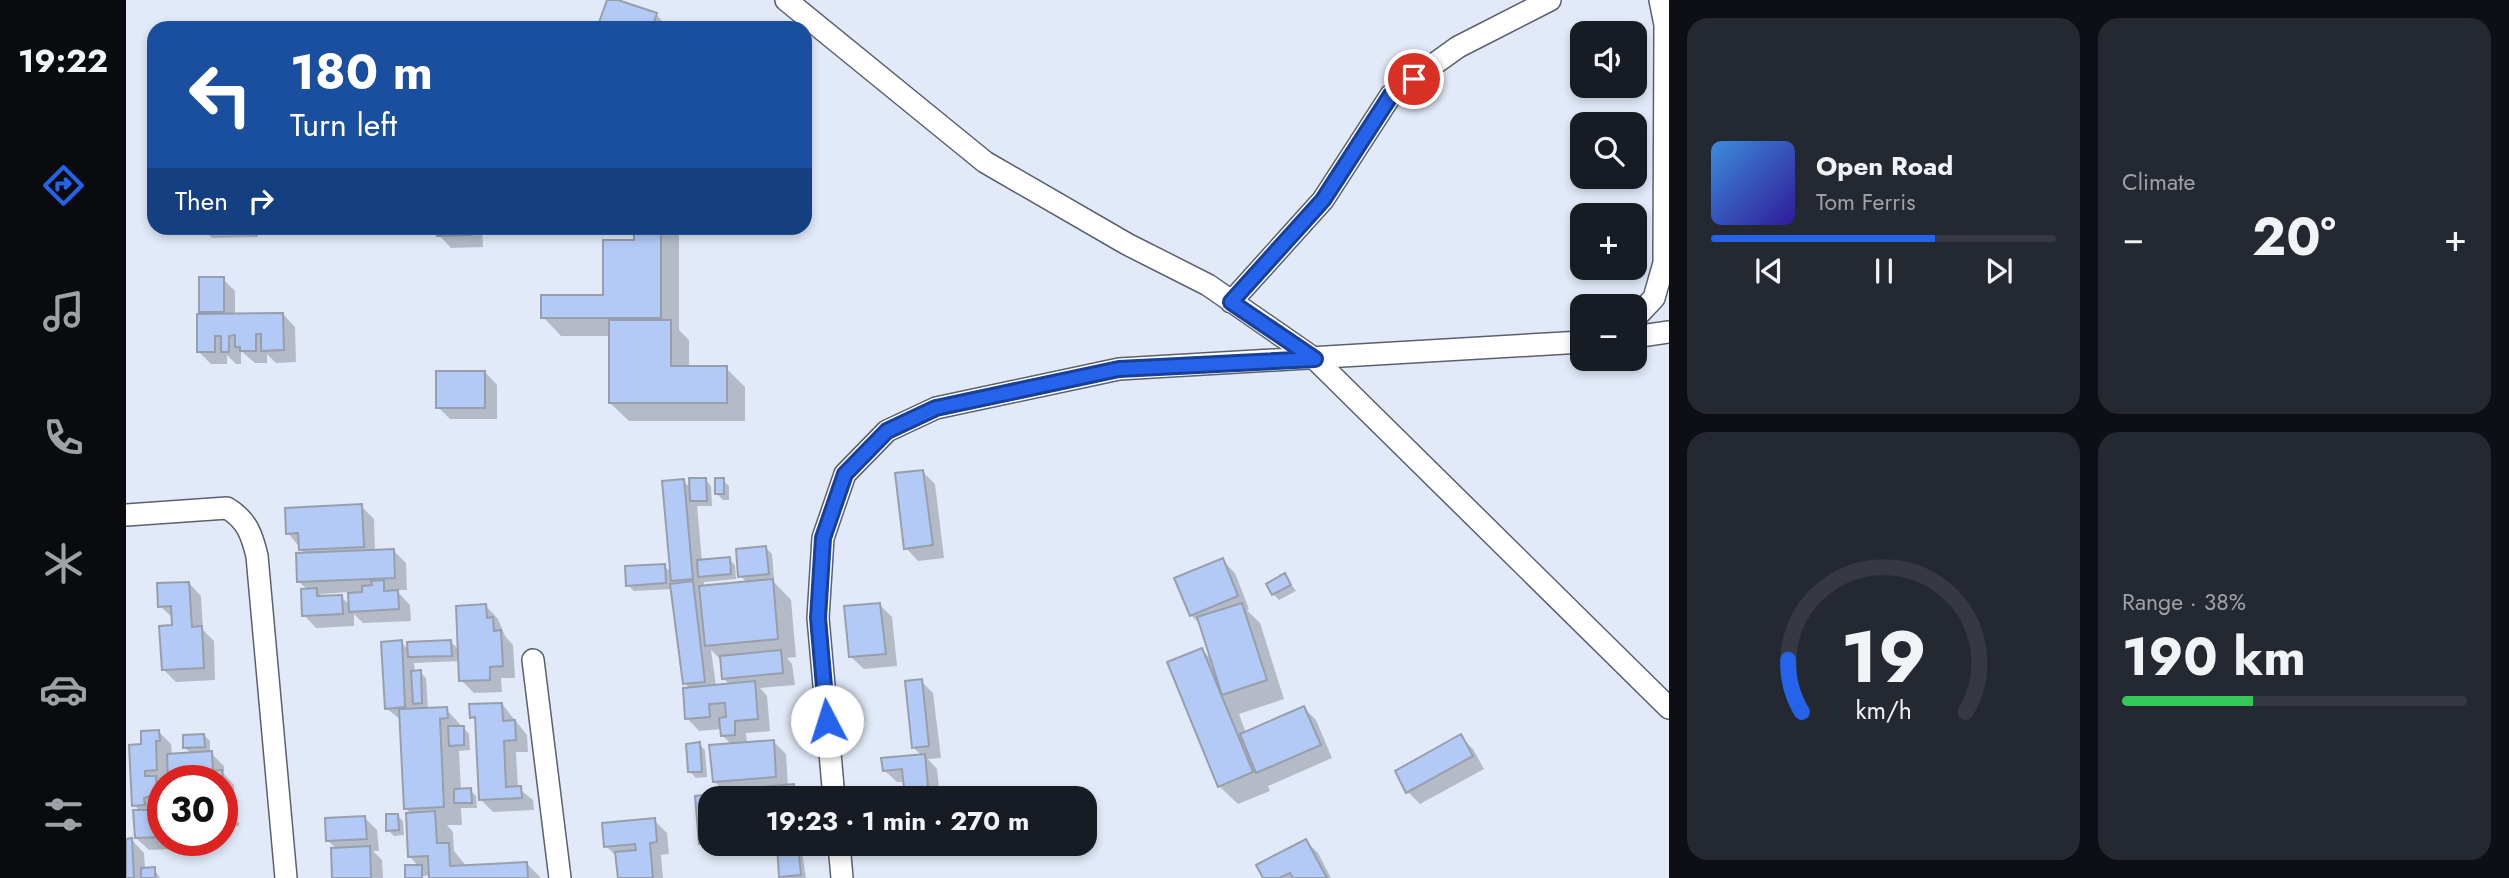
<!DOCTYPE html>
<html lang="en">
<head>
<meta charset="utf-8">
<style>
	:root { --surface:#171b24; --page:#242831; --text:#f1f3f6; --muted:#9ea1a6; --line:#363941; --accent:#2563eb }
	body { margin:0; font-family:Jost,sans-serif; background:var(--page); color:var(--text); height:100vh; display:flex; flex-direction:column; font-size:26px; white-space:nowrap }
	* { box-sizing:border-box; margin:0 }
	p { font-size:23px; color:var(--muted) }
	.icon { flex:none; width:38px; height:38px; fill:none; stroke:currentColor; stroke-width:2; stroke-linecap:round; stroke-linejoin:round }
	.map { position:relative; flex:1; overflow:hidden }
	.sheet { display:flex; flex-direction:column; gap:18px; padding:18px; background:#0d0f14; width:840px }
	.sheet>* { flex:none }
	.guide { position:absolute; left:21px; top:21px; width:665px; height:214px; border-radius:21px; box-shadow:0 4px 10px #0003; background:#1a4fa0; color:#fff; overflow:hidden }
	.tools { position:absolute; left:1444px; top:21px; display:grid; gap:14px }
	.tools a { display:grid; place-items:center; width:77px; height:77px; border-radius:14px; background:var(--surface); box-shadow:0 4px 10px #0003; font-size:35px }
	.speed { position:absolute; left:21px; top:765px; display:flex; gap:14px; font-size:35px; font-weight:700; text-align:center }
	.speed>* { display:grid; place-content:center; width:91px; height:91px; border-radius:50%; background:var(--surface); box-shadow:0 4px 10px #0003; line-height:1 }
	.speed .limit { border:10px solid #d22; background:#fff; color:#111 }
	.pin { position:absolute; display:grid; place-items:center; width:60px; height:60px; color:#fff; margin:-30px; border:4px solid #fff; border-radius:50%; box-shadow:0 2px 7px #0007 }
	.me { position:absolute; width:77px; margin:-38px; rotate:355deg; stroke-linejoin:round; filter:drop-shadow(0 0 5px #0008) }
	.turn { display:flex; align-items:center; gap:24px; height:147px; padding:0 28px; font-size:32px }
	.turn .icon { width:91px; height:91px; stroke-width:2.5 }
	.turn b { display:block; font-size:49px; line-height:60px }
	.then { display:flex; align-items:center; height:66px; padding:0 28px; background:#0003; gap:14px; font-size:26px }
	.big { font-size:52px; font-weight:700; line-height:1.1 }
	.sheet .tile { flex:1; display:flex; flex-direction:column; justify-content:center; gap:10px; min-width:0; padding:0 24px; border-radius:21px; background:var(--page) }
	.sheet .dial { align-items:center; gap:0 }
	.dial svg { height:182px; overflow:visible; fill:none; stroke:var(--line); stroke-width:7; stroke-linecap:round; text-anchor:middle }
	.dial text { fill:var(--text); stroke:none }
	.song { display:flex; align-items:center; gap:21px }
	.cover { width:84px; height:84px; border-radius:10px; background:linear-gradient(135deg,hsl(210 70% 55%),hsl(250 70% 35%)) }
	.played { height:7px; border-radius:4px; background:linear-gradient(90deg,var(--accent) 65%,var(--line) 65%) }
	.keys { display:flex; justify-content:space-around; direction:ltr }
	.heat { display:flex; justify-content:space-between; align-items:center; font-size:38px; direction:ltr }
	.charge { height:10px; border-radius:5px; background:linear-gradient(90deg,#34c759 38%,var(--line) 0) }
	.sheet .tiles { flex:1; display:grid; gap:18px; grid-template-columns:repeat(2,1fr) }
	.trip { position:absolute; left:572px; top:786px; width:399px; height:70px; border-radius:21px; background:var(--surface); box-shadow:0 4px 10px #0003; font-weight:700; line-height:70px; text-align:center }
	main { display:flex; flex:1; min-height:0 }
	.dock { display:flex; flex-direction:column; width:126px; justify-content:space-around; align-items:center; background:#090b0e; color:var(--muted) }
	.dock .icon { width:49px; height:49px }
	.dock .selected { color:var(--accent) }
	.dock b { font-size:32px; color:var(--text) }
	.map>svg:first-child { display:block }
	.shadow { fill:#0003; fill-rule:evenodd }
	.building { fill:#b3caf7; stroke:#979eac; stroke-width:2 }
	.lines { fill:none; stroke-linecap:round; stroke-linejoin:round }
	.minor-casing { stroke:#5a606d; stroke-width:24 }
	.minor { stroke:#fff; stroke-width:21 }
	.route-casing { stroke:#184099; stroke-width:18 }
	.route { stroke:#2563eb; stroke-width:12 }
</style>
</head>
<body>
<main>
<nav class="dock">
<b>19:22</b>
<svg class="icon selected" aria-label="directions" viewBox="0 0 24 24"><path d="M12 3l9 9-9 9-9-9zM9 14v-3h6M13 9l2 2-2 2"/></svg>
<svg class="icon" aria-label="music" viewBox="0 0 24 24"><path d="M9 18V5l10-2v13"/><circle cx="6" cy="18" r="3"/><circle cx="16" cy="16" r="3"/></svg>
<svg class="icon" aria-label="phone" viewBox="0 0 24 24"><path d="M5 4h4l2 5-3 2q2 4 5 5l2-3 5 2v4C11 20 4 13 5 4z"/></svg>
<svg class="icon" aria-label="climate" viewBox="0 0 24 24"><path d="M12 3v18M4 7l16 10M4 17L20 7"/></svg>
<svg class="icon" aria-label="car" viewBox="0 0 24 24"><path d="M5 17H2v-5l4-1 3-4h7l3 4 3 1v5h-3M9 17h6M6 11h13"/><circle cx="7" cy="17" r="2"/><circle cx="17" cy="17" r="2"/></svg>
<svg class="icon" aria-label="filters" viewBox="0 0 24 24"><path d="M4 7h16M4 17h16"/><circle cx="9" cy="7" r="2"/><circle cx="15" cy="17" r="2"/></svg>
</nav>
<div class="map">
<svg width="1543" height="878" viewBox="0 0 1543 878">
	<rect width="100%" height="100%" fill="#e2eaf9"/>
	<path class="shadow" d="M482,0L530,14L542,28H473Z
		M75,228H132V237L86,238Z
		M312,228H356L357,247L325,248L313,235Z
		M509,228H553V330L563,340V368H600L619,387V421H503L484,403V336H435L417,317L479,296L509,242Z
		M97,279L109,291V315L157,314L169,327L170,362L150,363L141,354V363H129L115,351V364H110L101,355V364H85L73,352L79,316L74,311Z
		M359,372L371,385V419H324L312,407Z
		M796,471L809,484L818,558L792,561L780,548Z
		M580,480L585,486L586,506H571L576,561L603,559L609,565L610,579L578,582V587L622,583L614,576L640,548L646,554L648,579H645L665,600L670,657L661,658L666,664L669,685L634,688L641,696L644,731L620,733L621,744L647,741L660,754L662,787L668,786L679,798H630L629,791L607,793L611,798H584V844H630L631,853L588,856L575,843L571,797L602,795L588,781L606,745L597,736L596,729L573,731L561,718L564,689L559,683L547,589L508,591L502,585L538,566L546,573L557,481L566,489ZM585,650L596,661L597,678L604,685L590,686Z
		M597,480L603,486V500H597L591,494Z
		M235,506L248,519L249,551L267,550L280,563L281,590H270L284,605L285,621L237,623L228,614V626L190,628L178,615L182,590L173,582L180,555L162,533ZM224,592L225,606L215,597L197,598L194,594Z
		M1096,560L1109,573L1123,609L1121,610L1134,623L1158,699L1113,714L1120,733L1178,708L1190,720L1206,758L1142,786L1144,791L1112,804L1093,786L1076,650L1087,661L1076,626L1065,615Z
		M1159,576L1170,591L1153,600L1147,594Z
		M63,583L75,596L77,630L88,641L89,680L50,682L37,669L48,619L34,606Z
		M753,604L766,617L771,666L738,669L725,657Z
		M360,606L372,619L379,636L387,645L389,678H375L376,692L348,693L335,680L334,661L288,663L289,672H294L300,678L302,710L320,709L343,734L344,750L333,751L335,791L344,790L350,796L351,808H335L336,825H321L327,832L328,851L341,867L401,864L415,878H305V875L281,878L293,867L284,857L286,814L279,808L275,720L260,708L275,642L284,651L325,642L334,651Z
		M795,681L807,693L815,758L802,759L811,769L814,798H781L779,782H771L758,770L796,756L787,747Z
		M376,704L401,735L402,752H390L392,788L407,800L408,810L367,812L355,800L351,722L346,717Z
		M33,732L45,744L46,755L66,754L59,748L78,735L84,741V752L98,766V774L108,785L109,810L105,811L112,818L96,819V780H37L34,782L37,808L31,810L37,811V840H91L92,847L23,850L10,838L15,812L8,805L17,746Z
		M1334,736L1347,749L1358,769L1294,804L1282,792L1271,772Z
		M573,744L579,750L581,777L570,778L564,772Z
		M271,815L277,821L278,835L268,836L262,830Z
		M239,818L251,830L253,851H247L256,860L257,878H208L211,849L202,841Z
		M528,820L541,833L543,854L535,855L537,878H494L492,858L480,846Z
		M113,822V826L96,827V823Z
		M0,840H6L18,853L19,869L28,868L34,878H0Z
		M1180,841L1192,853L1205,878H1139Z
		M644,844H675L680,878H657L653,844Z"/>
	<path class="building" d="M481,0H492L531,13L526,28H471Z
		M311,228H344L345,235L311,236Z
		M508,228H535V318H415V295H477V240H508Z
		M73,277H98V312H73Z
		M157,313L158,350L135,351V334H130V351H114V347H109V335L103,336V352H95V336H89V352H71V314Z
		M483,320H545V366H601V403H483Z
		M310,371H359V408H310Z
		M797,470L807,545L778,549L769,473Z
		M563,478H580L581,501H564Z
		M589,478H598V494H589Z
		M558,479L567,579L545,581L536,481Z
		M236,504L238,547L173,550L172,533L160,534L159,508Z
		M640,546L643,574L612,577L610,549Z
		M268,549L269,578L171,582L170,553Z
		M604,557L605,574L572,577L571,560Z
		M1097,558L1112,596L1064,616L1048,578Z
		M539,564L540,583L500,586L499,566Z
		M1159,573L1165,585L1146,595L1140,584Z
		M647,579L652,639L579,646L573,586Z
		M258,580V591L272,590L273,609L223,612L222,593L236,592V586L246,585L245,581Z
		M567,581L579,682L557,684L544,584Z
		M63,582L66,627L76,626L78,668L36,670L33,626L46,625L45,606L32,607L31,583Z
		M191,588V596L216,595L217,614L176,616L175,589Z
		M754,603L760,654L723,657L718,606Z
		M1116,603L1141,680L1096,695L1071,617Z
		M360,604L361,618L367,617L368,631L375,630L377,666L364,667V680L333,681L330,606Z
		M276,640L279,707L259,709L255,642Z
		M325,640L326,656L282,657L281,642Z
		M1076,648L1127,772L1092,787L1041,662Z
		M655,650L657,673L596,679L594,656Z
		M295,670L296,703L287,704L285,671Z
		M796,679L803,746L786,748L779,681Z
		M629,681L632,719L609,721V735L595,736L593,718L600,717L599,703L583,704L584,717L559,719L557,688Z
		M376,703L377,721L389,720L390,740L378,741L380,787L395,786L396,798L353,800L349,717L344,718L343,704Z
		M1178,706L1195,745L1130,773L1114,734Z
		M321,707L322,718L314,719L318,807L278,809L273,709Z
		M322,726H338V745L323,746Z
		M33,730L34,741H30L31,770L19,771V776H30L31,794L18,798L19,805L6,806L3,745L15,744V731Z
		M78,734L79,747L57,748V735Z
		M1335,734L1347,756L1280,793L1269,771Z
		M648,740L650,777L587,782L583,745Z
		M574,742L576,772H562L560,744Z
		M86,751L87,771L96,770L98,799L96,780H42L41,754Z
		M799,754L803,798H779L776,769L757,771L755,758Z
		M668,784L670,798H628L627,788Z
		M345,788L346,803H328V789Z
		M608,792L609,798H584V843L573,844L569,796Z
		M30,809H37V837L9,838L7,810H25V814H30Z
		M107,810L108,820L96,821V811Z
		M309,811L311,843H323L324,866L401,862L402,878H303L302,856L282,857L280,813Z
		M260,814H272L273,830L260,831Z
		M239,816L241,839L200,841L199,818Z
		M529,818L531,842L524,843L527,878H492L489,852L510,850L509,844L478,847L476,823Z
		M6,838L8,878H0V839Z
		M1180,839L1201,878H1167L1164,873L1153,878H1137L1130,865Z
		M651,844H672L675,875L653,877Z
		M244,846L245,878H206L205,848Z
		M279,865H296V878H279Z
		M29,867V878H15V868Z"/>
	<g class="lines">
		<defs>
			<path id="minor" d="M660,0L859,162L1001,244L1082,285L1189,359L1543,708
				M1105,302L1197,200L1265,95L1332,47L1424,0
				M1508,319L1528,298L1538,263L1539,25L1534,0
				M1508,337L1543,332
				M0,515L101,508C121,520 126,535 131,556L160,878
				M407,660L434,878
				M708,798L692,618L697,538L719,474L761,431L810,408L993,369L1456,342
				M713,844L716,878"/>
		</defs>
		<use href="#minor" class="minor-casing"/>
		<use href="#minor" class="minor"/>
	</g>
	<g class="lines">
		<defs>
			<path id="route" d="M701,721L692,618L697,538L719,474L761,431L810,408L993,369L1189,359L1105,302L1197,200L1265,95L1288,79"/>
		</defs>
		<use href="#route" class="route-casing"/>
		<use href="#route" class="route"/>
	</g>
</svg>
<div class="tools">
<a><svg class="icon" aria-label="sound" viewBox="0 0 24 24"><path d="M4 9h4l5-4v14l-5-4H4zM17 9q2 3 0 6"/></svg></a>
<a><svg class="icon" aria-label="search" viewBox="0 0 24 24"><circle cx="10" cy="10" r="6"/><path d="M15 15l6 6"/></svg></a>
<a>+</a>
<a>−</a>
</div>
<div class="speed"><div class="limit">30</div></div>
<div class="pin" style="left:1288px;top:79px;background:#d93025"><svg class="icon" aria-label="arrive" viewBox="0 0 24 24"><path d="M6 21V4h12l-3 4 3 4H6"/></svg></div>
<svg class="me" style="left:701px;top:721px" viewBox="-20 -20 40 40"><circle r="19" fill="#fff"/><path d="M0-13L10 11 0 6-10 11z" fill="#2563eb"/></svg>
<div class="trip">19:23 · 1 min · 270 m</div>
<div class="guide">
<div class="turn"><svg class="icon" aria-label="left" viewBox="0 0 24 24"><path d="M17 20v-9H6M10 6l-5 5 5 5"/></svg><div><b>180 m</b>Turn left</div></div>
<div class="then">Then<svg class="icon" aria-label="right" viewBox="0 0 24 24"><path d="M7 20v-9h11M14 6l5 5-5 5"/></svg></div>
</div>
</div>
<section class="sheet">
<div class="tiles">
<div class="tile">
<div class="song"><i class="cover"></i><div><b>Open Road</b><p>Tom Ferris</p></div></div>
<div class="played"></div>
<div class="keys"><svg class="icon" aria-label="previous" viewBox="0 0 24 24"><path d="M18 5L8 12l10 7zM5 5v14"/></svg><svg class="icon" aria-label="pause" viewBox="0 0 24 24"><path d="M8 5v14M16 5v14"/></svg><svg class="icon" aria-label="next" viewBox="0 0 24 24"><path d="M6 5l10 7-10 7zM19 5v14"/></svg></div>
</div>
<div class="tile"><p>Climate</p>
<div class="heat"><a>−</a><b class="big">20°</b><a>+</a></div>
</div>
<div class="tile dial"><svg viewBox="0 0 100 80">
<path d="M14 69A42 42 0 1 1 86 69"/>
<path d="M14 69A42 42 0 0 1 8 46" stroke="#2563eb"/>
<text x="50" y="56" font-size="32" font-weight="700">19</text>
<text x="50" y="72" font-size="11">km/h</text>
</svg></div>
<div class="tile"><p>Range · 38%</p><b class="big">190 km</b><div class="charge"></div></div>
</div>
</section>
</main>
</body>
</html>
